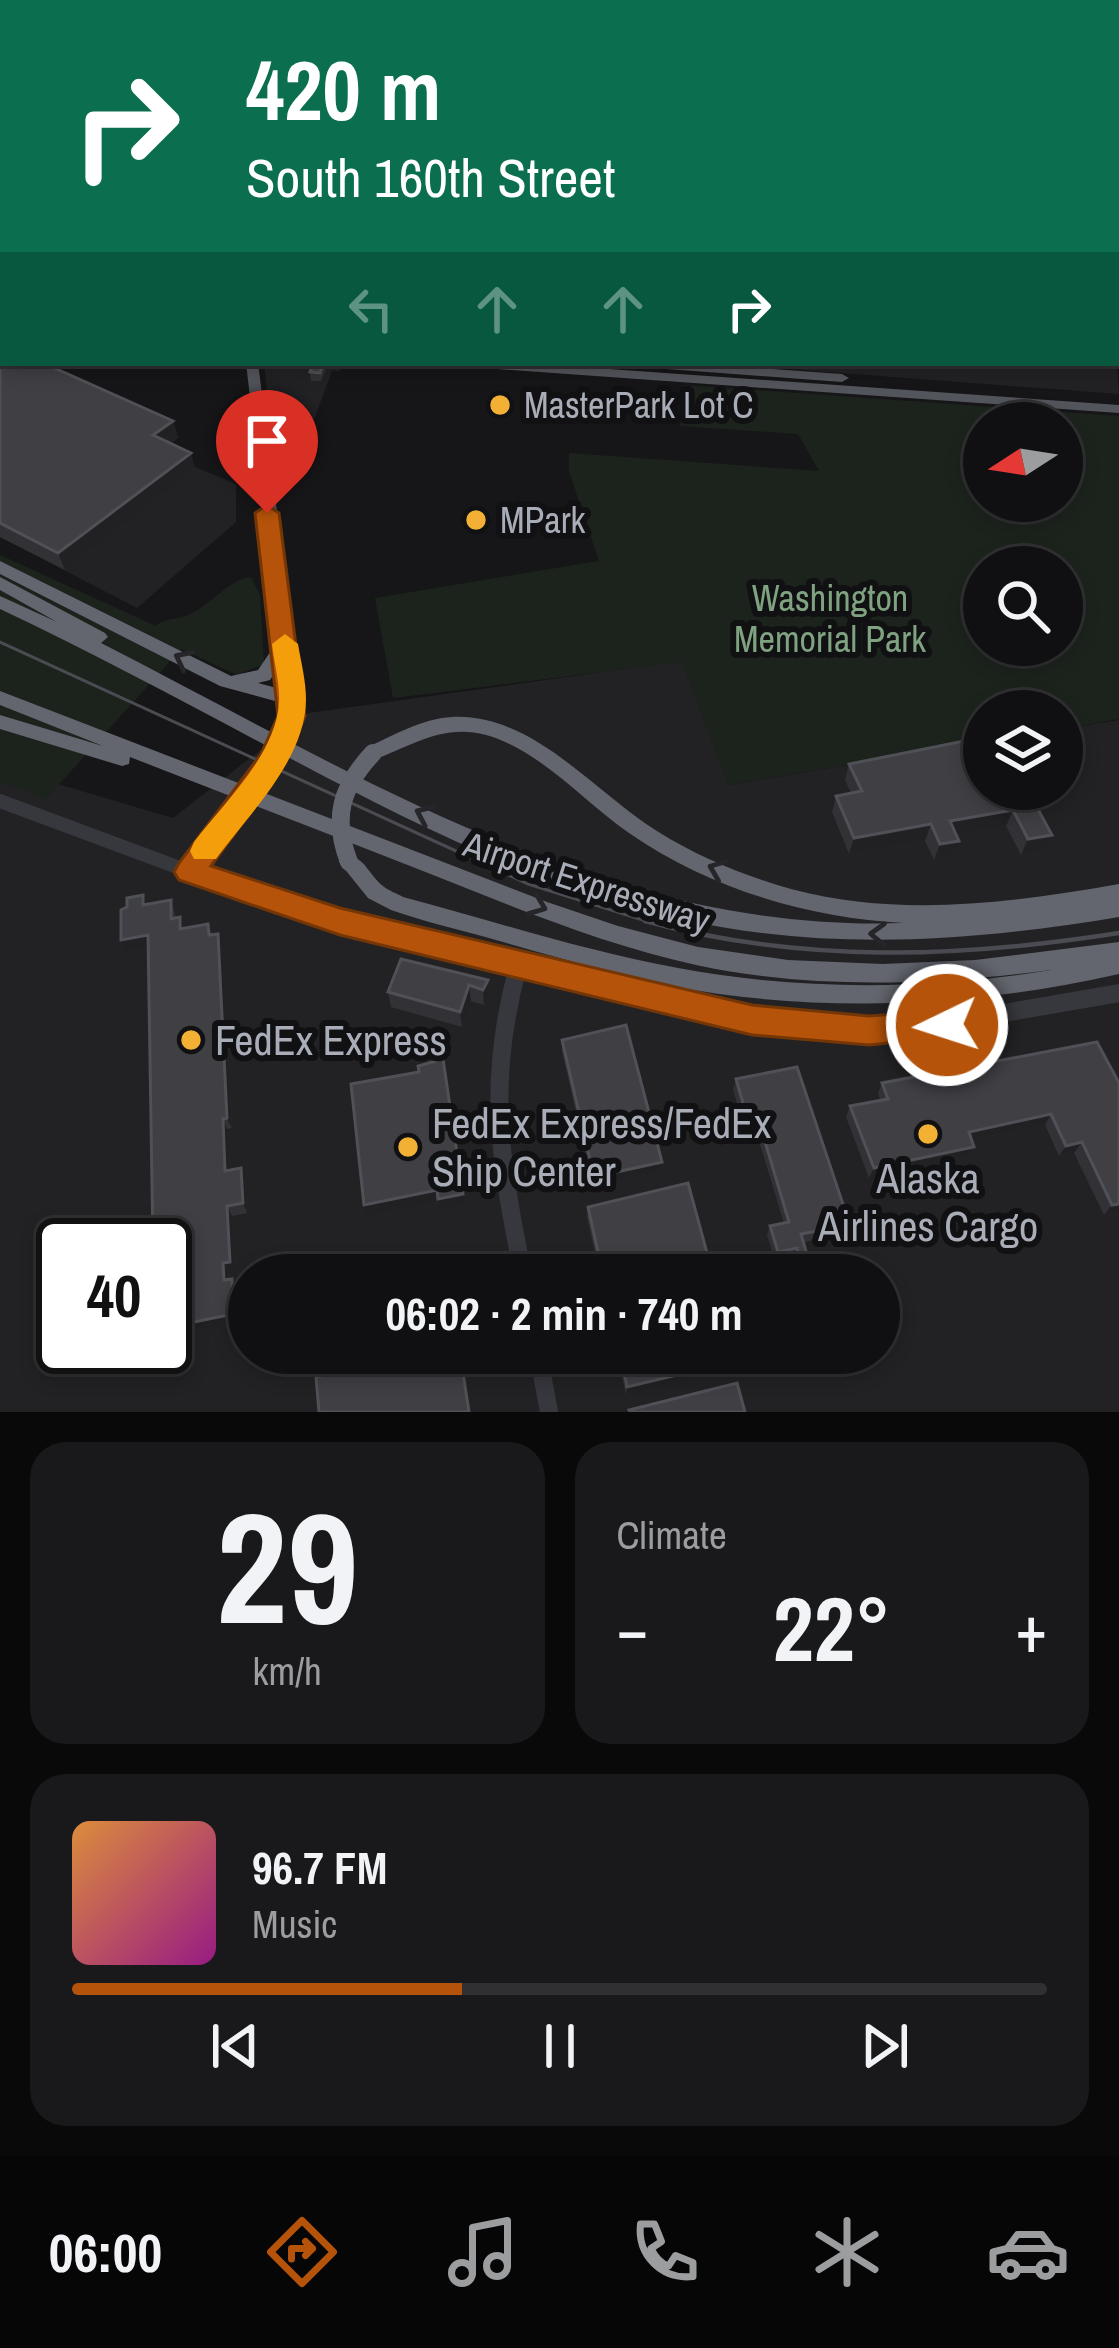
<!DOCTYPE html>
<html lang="en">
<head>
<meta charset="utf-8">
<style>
	:root { --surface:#101012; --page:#19191b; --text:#f1f3f6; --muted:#9c9d9f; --line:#303032; --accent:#b45309 }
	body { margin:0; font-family:"Archivo Narrow",sans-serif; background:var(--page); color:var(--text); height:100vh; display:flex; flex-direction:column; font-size:45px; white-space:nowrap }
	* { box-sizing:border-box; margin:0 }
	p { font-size:39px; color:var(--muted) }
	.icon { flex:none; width:66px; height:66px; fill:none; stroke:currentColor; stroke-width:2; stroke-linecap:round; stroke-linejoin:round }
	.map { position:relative; height:1412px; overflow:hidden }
	.details { display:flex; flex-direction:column; gap:30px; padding:30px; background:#09090a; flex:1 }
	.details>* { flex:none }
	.banner { position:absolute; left:0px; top:0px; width:1119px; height:366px; box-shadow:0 6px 18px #0003,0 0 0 3px var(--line); background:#0b6e4f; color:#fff; overflow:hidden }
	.needle { width:78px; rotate:258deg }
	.controls { position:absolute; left:963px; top:402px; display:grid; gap:24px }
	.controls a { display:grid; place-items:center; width:120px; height:120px; border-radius:50%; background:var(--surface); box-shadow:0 6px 18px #0003,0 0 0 3px var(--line); font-size:60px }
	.speed { position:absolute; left:36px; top:1218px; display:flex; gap:24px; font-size:60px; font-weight:700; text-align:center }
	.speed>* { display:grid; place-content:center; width:156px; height:156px; border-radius:50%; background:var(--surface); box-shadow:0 6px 18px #0003,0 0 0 3px var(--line); line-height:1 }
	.speed .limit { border:6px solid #111; border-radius:18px; background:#fff; color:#111 }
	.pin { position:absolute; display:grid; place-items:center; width:102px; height:102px; color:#fff; margin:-123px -51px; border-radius:50% 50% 50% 0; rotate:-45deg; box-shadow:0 0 12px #0007 }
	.pin .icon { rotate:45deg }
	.me { position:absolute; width:132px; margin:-66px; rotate:266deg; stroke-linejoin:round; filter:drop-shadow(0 0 9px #0008) }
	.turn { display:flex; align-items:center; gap:42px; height:252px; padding:0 48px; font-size:54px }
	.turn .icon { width:156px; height:156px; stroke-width:2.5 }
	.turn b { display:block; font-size:84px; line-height:102px }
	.lanes { display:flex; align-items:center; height:114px; padding:0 48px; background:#0003; justify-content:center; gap:60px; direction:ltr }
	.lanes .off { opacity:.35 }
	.big { font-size:90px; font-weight:700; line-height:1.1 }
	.details .tile { flex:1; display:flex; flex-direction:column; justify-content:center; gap:18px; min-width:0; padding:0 42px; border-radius:36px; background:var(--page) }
	.details .dial { align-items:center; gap:0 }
	.dial b { font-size:156px; line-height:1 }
	.song { display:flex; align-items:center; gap:36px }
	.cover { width:144px; height:144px; border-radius:18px; background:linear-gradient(135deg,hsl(30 70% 55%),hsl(310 70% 35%)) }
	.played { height:12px; border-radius:6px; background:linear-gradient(90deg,var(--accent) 40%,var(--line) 40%) }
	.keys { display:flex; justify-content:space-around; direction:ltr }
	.heat { display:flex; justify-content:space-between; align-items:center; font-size:66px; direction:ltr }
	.details .tiles { flex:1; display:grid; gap:30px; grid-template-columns:1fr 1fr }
	.tile:last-child { grid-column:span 2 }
	.trip { position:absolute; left:228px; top:1254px; width:672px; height:120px; border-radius:60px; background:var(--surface); box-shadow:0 6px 18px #0003,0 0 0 3px var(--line); font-weight:700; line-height:120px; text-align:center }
	.dock { display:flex; height:192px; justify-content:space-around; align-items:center; background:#060607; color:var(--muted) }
	.dock .icon { width:84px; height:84px }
	.dock .active { color:var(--accent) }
	.dock b { font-size:54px; color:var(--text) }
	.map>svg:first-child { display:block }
	.built { fill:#222225; fill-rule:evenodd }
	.green { fill:#1c231d; fill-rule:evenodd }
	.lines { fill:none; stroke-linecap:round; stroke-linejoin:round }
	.minor-far2 { stroke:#37383d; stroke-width:9 }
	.minor-far1 { stroke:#37383d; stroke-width:14 }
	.minor { stroke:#37383d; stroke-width:18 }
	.major { fill:#53555c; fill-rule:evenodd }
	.highway { fill:#63666e; fill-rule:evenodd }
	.tram-far1 { stroke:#4a4c52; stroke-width:3 }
	.tram { stroke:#4a4c52; stroke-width:4.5 }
	.major-bridge { stroke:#53555c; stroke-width:16 }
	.highway-bridge { stroke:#63666e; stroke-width:18 }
	.wall { fill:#323236 }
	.shaded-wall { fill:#212124 }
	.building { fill:#3f3f44; stroke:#4f5156; stroke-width:3 }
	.oneway { stroke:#26262a }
	.route { fill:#b45309; stroke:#753606; stroke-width:3 }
	.slow { fill:#f59e0b }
	.poi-dot { fill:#f2b134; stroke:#111113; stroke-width:4.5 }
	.labels { text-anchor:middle; stroke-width:12; stroke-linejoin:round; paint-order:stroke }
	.poi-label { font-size:36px; fill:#a8adb8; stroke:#111113; text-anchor:start }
	.park-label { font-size:36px; fill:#7fa381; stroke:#111113 }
	.street-label { font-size:36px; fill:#a8adb8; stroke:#111113 }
	.near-poi-label { font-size:42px; fill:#a8adb8; stroke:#111113; text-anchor:start }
</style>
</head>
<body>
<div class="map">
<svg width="1119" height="1412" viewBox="0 0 1119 1412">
	<rect width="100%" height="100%" fill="#161618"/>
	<path class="built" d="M1116,358L1119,394L708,363H942L1026,369L1116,363Z
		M264,363H343L340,371H332L309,433L271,430Z
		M21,367L178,438L159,452L236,484V522L137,608L0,537V381Z
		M682,661L729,785L984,742V789H1062V729L1119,720V1412H0V767L173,818L308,713ZM63,1245H165V1347H63ZM249,1275H879V1353H249Z"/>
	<path class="green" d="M683,385L1119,416V719L1062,729V711H984V742L728,785L682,662L393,698L375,598L599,561L569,471V453L819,471L798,434L680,426ZM984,423H1062V501H984ZM984,567H1062V645H984Z
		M0,555L156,626C167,616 179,621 192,613C213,603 228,580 251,577L260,595L264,664L237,675L181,649L46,799L0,782Z"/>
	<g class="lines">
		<path class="minor-far2" d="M86,3H98
			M221,3L256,0"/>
		<path class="minor-far1" d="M0,801L247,893L353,924"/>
		<path class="minor" d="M340,921L752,1020L808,1027L912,1029L1119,993
			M518,967C486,1084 500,1159 523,1275
			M538,1353L549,1412"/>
		<path class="major" d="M406,0H417L413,3H402Z
			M0,326H3V334H0Z
			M246,363H258L301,699L291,740L289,745H277L275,740L285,699Z
			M463,363H524L1119,405V413L469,367Z
			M634,363H692L842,374L849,378L842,382L640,367Z
			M213,833L219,835L222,840L219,845C210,858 199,881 183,876L180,871L183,866L207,835Z"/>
		<path class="highway" d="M0,561L231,676L258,670L279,639H291L294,643L270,680L258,683L299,694L302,699L293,706L220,686L0,574Z
			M0,577L105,633L108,637L101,643C358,774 603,933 904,923C807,918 708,888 629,833C583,801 540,750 486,735C443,723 411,746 373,760L366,758L364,753L366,748C394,735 421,719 452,717C533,713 594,792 657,831C698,857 745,876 791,889C900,918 1010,903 1119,884V917C986,939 855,950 721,927C560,901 410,822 267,746C179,699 91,652 0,609V596L57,622L0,590Z
			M0,691L547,902L618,926L698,947L788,960L883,964L975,960L1119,942V974C987,1004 853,1012 719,994C643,983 570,961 496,940C461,930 425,922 391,910L368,898L339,862L342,856C365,854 367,874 383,886C389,891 396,893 403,897C494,921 584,951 678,968C801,991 928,990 1051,970C934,985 813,990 696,965C604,945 516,908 428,873C329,834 229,796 130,757L129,764L122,766L0,729V715L103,746L0,705Z"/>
		<path class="tram-far1" d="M0,642L528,884L656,924"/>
		<path class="tram" d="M645,921C803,964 959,958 1119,933"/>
		<path class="major-bridge" d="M213,840L283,740"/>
		<path class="highway-bridge" d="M349,862C332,818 341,787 373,753"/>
	</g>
	<path class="wall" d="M0,360L173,421L178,438L170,444L191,453L195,470L65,570L0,537Z
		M313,363H325L326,369L321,381H311L310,372Z
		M984,737L1052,835L1044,851L1021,855L1006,826L957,835L959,841L953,857L934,860L925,841L849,854L832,812L836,796L851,793L845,780L849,764Z
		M171,900L176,918L184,929L208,924L212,935L218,934L222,946L232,1128L227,1129L229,1170L241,1168L245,1178L247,1213L232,1216L235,1271L228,1272L229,1279L236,1288L238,1322L148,948L127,952L147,904Z
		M488,980L489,995L484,1005L471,1001L462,1027L391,1007L388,992Z
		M562,1040L662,1162L661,1172L593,1187L562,1051Z
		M1097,1042L1119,1212L1104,1215L1074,1153L1059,1156L1045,1125L972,1140L974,1147L969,1157L869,1178L846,1117L850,1106L880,1101L878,1093L882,1083Z
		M736,1079L850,1225L846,1234L804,1242L808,1258L805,1267L797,1268L793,1257L775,1261L767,1235L770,1226L784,1223L752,1118L742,1120L733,1090Z
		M588,1207L713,1275H600L587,1217Z
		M617,1353H734V1369L626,1395Z"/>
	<path class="shaded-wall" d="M173,421L178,438L158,453L153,435Z
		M191,453L195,470L65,570L58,553Z
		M1013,810L1006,826L944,837L950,821Z
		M931,824L925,841L849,854L854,838Z
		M1052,835L1044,851L1021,855L1028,839Z
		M959,841L953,857L934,860L940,844Z
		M218,934L222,946L232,1128L227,1118Z
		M148,935L153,947L127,952L121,940Z
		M488,980L489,995L484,1005L483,990Z
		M469,985L471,1001L462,1027L460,1012Z
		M1051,1114L1045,1125L963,1142L969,1132Z
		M223,1119L227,1129L230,1181L225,1171Z
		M1082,1142L1074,1153L1059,1156L1066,1146Z
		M974,1147L969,1157L869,1178L874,1168Z
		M662,1162L661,1172L593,1187L594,1177Z
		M241,1168L245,1178L247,1213L243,1203Z
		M437,1190L463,1194L464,1203L440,1208L438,1200L367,1215L364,1205Z
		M1119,1204V1212L1104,1215L1112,1205Z
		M227,1206L232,1216L235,1271L228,1272L229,1289L224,1280L223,1263Z
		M232,1279L236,1288L238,1322L165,1338V1328Z
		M736,1361L734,1369L626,1395L627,1387Z"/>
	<path class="building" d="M3,358V363H43L173,421L153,435L191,453L58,553L0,523V360Z
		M313,363H323L320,373L310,372Z
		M984,737V789H1027L1052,835L1028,839L1013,810L950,821L959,841L940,844L931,824L854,838L836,796L862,791L849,764Z
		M143,895V905L171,900V919L180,917V929L208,924L209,935L218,934L227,1118L223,1119L225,1171L241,1168L243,1203L227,1206L230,1262L223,1263L224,1280L232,1279L233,1314L165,1328V1245H153L148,935L121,940V910L127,907V898Z
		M401,959L488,980L483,990L469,985L460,1012L388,992Z
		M626,1025L662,1162L594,1177L562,1040Z
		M1097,1042L1119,1083V1204L1112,1205L1082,1142L1066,1146L1051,1114L969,1132L974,1147L874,1168L850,1106L888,1099L882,1083Z
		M443,1059L463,1194L438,1199L437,1190L364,1205L351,1084L419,1072L418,1066Z
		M797,1067L850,1225L801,1234L808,1258L800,1259L797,1248L778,1252L770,1226L789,1222L755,1108L745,1110L736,1079Z
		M688,1183L713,1275H603L588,1207Z
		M428,1353H460L469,1412H319L316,1377Z
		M620,1353H734L736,1361L627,1387Z
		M737,1383L745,1412H630L629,1410Z"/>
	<defs><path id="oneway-chevron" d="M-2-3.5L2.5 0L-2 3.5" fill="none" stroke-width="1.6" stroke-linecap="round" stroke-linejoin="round" transform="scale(3)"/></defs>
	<g class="oneway">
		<use href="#oneway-chevron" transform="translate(183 659) rotate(-153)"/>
		<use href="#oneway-chevron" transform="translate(424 814) rotate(-156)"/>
		<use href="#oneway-chevron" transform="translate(717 869) rotate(-158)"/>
		<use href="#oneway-chevron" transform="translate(538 906) rotate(21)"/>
		<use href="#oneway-chevron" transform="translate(878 934) rotate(-178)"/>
	</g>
	<path class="route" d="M267,505L279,513L305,716L283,767L211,866L340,908L752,1005L869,1016L947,1010L958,1015L963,1025L958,1036L869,1045L752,1035L340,935L179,880L174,872L179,863L261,754L278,716L255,513Z"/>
	<path class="slow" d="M285,634L298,644C301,662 306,681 306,699C306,759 249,814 216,859H194L190,851L194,842C225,801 276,755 279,702C280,683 274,663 272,644Z"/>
	<g class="poi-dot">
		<circle cx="500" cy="405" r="12"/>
		<circle cx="476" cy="520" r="12"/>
		<circle cx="191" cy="1040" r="12"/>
		<circle cx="928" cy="1134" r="12"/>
		<circle cx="408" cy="1147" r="12"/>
	</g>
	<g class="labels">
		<g class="poi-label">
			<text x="524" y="418">MasterPark Lot C</text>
			<text x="500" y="533">MPark</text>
		</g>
		<g class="park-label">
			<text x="830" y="611">Washington<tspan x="830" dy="41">Memorial Park</tspan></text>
		</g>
		<g class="street-label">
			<text transform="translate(587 882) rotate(18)" y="13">Airport Expressway</text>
		</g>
		<g class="near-poi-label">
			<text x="215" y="1055">FedEx Express</text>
			<text x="432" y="1138">FedEx Express/FedEx<tspan x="432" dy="48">Ship Center</tspan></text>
			<text x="928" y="1193" text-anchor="middle">Alaska<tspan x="928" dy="48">Airlines Cargo</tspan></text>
		</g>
	</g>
</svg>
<div class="controls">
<a><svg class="needle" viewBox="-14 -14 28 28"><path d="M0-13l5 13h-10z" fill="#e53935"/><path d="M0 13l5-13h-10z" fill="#9c9d9f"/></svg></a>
<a><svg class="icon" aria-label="search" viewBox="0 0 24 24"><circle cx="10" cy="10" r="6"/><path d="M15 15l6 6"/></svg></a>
<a><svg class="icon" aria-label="layers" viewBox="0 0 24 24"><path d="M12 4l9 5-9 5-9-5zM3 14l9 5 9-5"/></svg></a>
</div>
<div class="speed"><div class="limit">40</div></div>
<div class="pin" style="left:267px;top:513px;background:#d93025"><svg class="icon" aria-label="arrive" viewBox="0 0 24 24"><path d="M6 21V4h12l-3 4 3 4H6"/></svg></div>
<svg class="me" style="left:947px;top:1025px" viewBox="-20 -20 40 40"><circle r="17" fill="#b45309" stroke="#fff" stroke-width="3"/><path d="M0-11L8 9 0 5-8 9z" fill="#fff"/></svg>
<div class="trip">06:02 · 2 min · 740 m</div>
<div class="banner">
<div class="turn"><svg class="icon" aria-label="right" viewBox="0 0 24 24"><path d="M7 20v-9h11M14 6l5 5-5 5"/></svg><div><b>420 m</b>South 160th Street</div></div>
<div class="lanes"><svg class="icon off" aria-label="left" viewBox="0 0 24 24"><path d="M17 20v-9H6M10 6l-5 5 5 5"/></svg><svg class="icon off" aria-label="ahead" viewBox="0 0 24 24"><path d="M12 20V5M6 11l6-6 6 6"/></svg><svg class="icon off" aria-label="ahead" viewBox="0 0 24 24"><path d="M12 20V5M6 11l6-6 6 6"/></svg><svg class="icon" aria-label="right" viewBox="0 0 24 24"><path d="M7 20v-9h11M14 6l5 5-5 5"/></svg></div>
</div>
</div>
<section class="details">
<div class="tiles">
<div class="tile dial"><b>29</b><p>km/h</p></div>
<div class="tile"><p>Climate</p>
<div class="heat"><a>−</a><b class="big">22°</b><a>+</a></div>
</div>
<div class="tile">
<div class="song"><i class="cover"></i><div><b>96.7 FM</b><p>Music</p></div></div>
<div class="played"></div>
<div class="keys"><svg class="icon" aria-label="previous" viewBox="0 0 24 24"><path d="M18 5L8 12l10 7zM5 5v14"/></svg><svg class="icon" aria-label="pause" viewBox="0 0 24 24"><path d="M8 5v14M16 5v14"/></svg><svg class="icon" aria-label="next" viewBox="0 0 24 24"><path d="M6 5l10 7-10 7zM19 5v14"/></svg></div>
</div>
</div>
</section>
<nav class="dock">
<b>06:00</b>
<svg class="icon active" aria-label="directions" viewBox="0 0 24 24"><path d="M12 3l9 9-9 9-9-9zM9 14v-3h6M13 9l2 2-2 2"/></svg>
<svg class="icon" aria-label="music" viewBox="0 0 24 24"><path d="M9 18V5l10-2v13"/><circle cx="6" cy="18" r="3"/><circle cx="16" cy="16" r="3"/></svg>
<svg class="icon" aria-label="phone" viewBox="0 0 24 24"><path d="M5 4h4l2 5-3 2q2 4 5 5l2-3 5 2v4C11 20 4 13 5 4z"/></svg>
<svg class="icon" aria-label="climate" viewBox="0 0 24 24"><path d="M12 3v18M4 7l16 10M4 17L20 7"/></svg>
<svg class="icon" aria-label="car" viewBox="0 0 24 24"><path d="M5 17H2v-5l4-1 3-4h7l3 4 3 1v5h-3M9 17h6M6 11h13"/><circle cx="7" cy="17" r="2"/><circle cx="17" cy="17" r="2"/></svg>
</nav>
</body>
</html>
